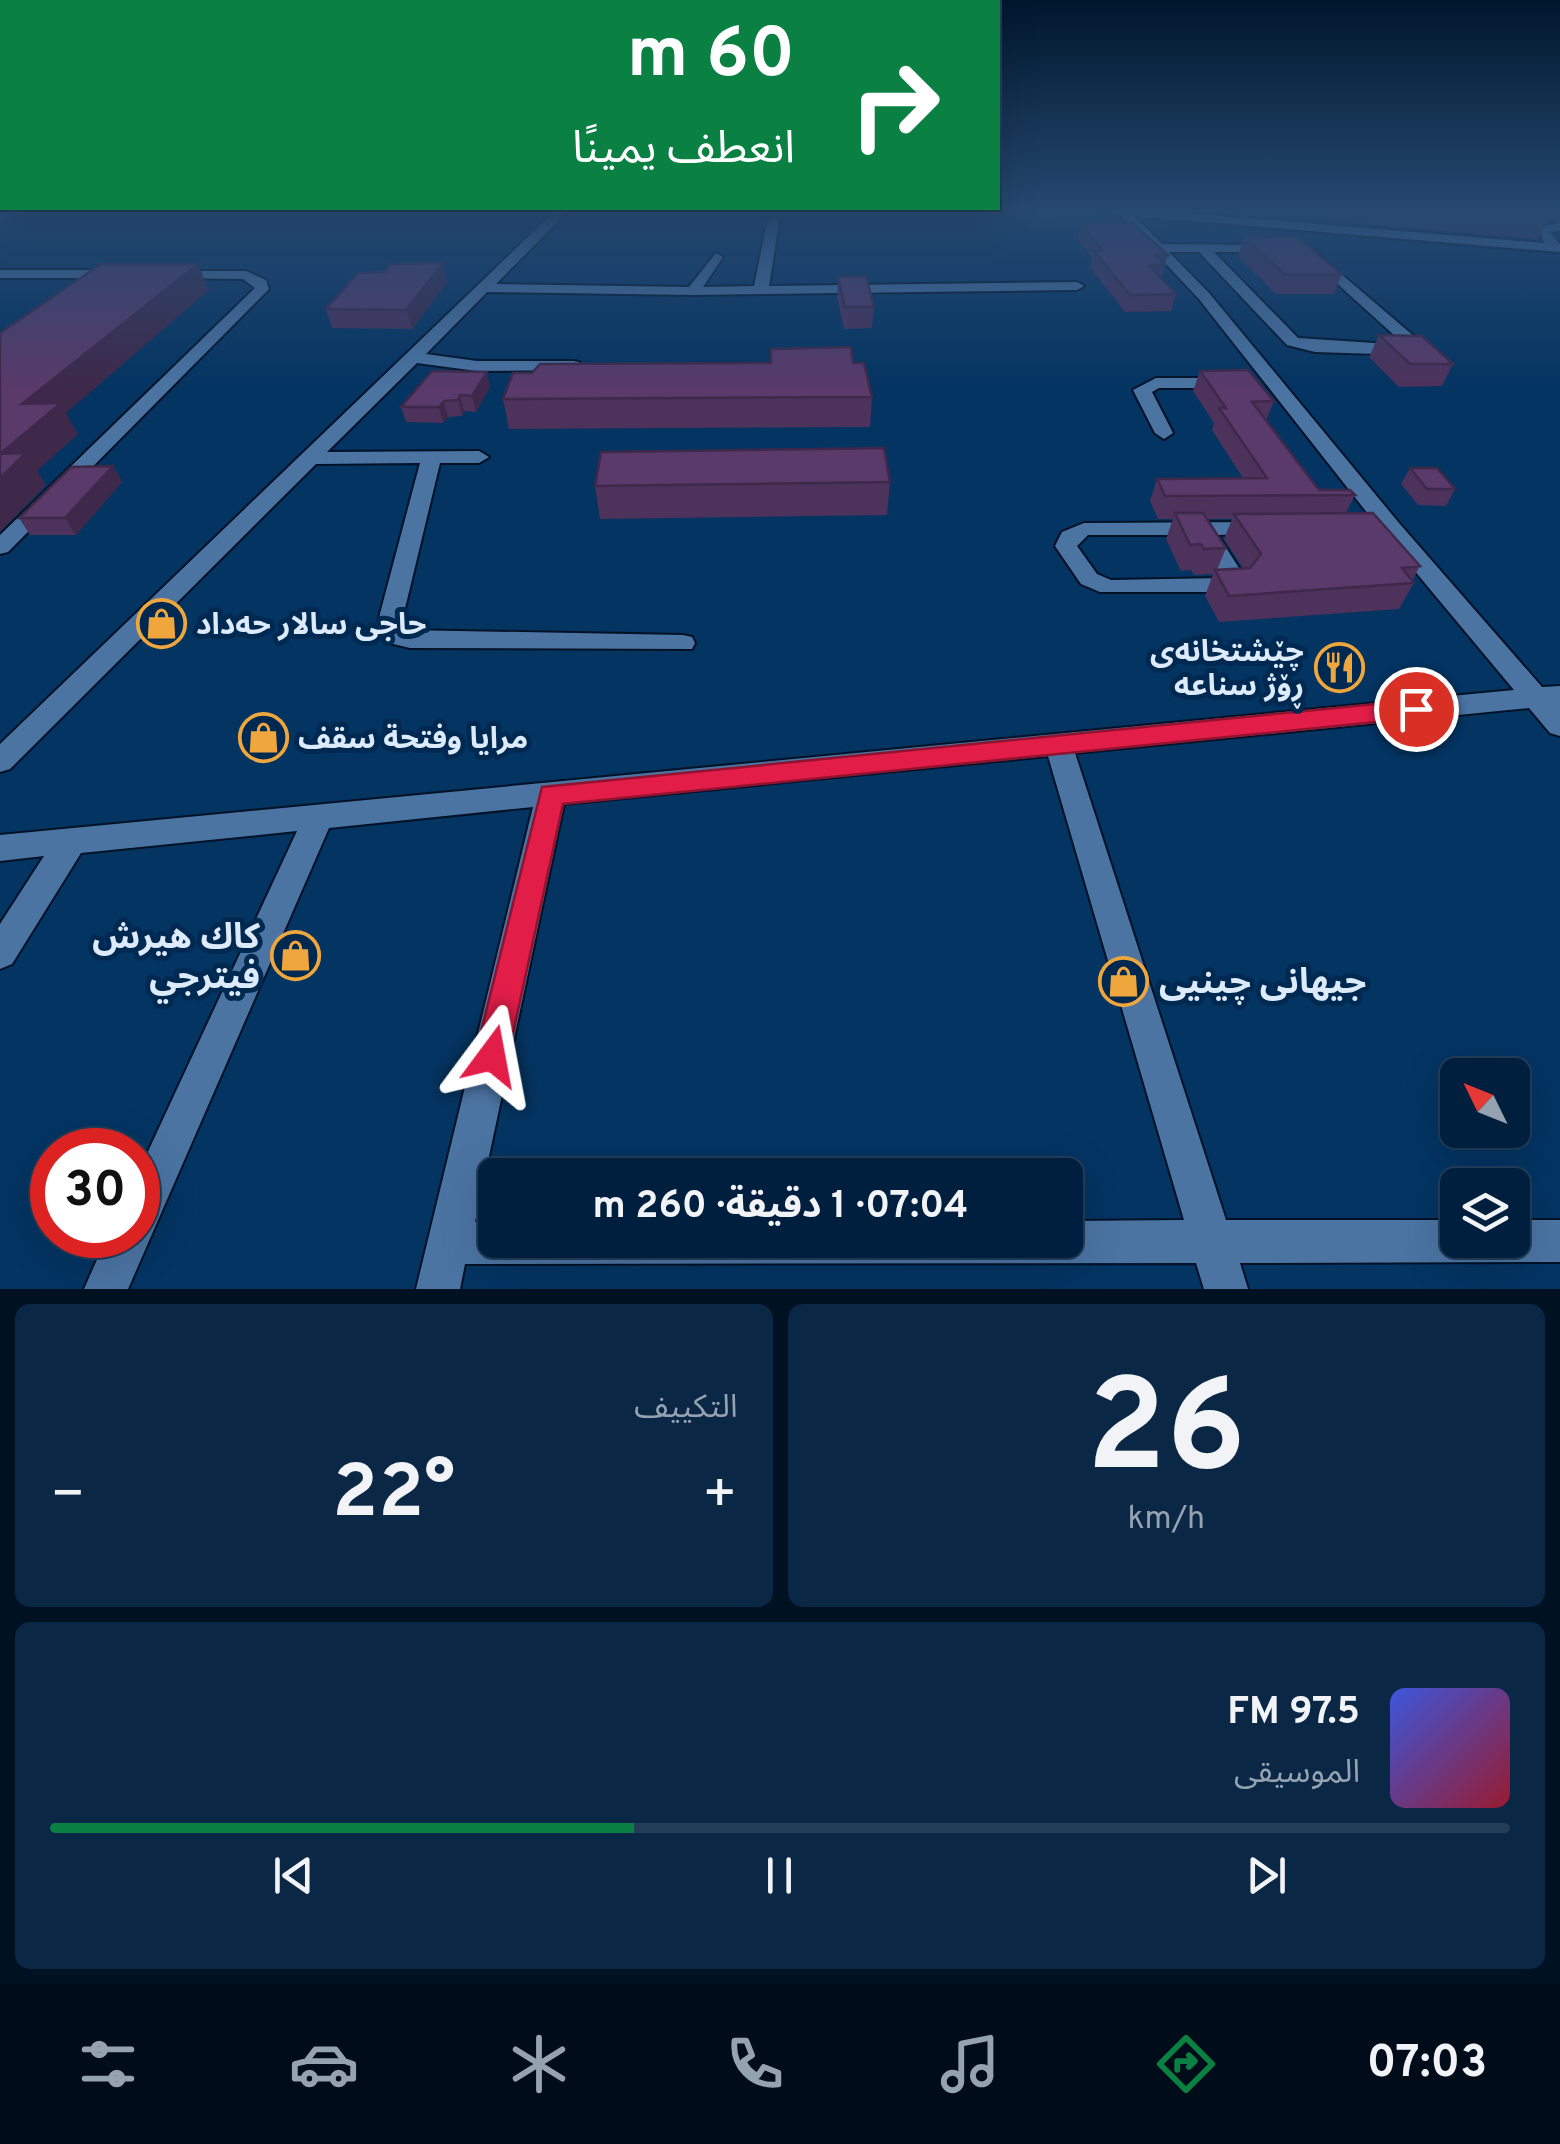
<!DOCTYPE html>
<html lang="ar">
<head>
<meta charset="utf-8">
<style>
	:root { --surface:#001f3e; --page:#0a2745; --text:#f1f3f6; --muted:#95a2b0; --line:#223d58; --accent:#0b8043 }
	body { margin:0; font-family:Overpass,"Noto Sans Arabic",sans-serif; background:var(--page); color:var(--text); direction:rtl; height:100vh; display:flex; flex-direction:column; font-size:38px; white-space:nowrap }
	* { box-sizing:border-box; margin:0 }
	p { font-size:32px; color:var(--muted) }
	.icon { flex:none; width:55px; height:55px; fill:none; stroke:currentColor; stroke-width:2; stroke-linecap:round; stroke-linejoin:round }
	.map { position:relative; height:1289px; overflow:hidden; direction:ltr }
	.drawer { display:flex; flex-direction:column; gap:15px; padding:15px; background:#012; flex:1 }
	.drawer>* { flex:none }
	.top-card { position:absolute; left:0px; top:0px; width:1000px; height:210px; box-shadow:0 10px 40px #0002,0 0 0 2px var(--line); direction:rtl; background:#0b8043; color:#fff; overflow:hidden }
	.needle { width:65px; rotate:313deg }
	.fabs { position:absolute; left:1440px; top:1058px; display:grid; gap:20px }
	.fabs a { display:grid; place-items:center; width:90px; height:90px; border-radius:15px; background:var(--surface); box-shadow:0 10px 40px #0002,0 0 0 2px var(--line); font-size:50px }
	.speed { position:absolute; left:30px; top:1128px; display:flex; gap:20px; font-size:50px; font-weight:700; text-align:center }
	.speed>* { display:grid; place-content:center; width:130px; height:130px; border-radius:50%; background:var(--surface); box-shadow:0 10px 40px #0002,0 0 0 2px var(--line); line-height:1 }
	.speed .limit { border:15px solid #d22; background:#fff; color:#111 }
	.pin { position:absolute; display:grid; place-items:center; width:85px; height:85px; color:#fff; margin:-42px; border:5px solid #fff; border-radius:50%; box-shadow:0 2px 10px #0007 }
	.me { position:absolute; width:110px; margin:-55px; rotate:13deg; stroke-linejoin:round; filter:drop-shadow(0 0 8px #0008) }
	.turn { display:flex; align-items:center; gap:35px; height:210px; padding:0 40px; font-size:45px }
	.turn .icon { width:130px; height:130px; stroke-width:2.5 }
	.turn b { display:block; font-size:70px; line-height:85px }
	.big { font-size:75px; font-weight:700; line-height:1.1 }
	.drawer .tile { flex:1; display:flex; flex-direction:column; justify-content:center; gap:15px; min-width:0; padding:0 35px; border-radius:15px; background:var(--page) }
	.drawer .dial { align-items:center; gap:0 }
	.dial b { font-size:130px; line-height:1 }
	.song { display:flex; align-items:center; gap:30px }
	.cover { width:120px; height:120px; border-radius:15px; background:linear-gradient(135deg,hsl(230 70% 55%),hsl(350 70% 35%)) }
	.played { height:10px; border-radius:5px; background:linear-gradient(90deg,var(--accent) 40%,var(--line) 40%) }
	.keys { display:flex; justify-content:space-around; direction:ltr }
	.heat { display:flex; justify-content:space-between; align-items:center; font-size:55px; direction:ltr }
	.drawer .tiles { flex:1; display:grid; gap:15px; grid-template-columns:1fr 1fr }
	.tile:last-child { grid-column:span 2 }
	.trip { position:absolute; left:478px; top:1158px; width:605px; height:100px; border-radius:15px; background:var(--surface); box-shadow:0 10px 40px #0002,0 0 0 2px var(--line); font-weight:700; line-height:100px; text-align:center; direction:rtl }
	.dock { display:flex; height:160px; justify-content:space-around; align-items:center; background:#000c19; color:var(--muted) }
	.dock .icon { width:70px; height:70px }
	.dock .active { color:var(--accent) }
	.dock b { font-size:45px; color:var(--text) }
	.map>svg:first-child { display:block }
	.built { fill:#043462; fill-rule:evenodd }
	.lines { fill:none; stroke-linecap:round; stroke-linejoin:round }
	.minor-casing { stroke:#011227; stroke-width:4 }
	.minor { fill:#4b74a3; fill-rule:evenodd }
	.wall { fill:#4d325b; fill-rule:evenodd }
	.shaded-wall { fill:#3e294a }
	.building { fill:#593a6a; stroke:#3e294a; stroke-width:2.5 }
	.route { fill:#e11d48; stroke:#92132f; stroke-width:2.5 }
	.labels { text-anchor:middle; stroke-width:10; stroke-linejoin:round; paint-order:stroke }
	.poi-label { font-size:30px; font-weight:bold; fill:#dceafa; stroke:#002952; text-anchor:start }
	.near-poi-label { font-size:35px; font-weight:bold; fill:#dceafa; stroke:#002952; text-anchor:end }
</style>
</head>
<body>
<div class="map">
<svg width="1560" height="1289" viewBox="0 0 1560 1289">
	<rect width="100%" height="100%" fill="#002952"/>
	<path class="built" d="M52,209H966L1560,255V1289H0V223ZM1458,1075H1512V1130H1458ZM52,1150H138V1235H52ZM495,1175H1065V1240H495ZM1458,1185H1512V1240H1458Z"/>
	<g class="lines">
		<defs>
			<path id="minor" d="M16,209H37L0,220V212Z
				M557,209H570L496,284L689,287L716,253L723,257L703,287L754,286L767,222L773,218L779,222L769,286L1077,282L1084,286L1077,290L693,295L487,292L426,354L477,361H573L579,362V370L477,371L417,363L327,452L479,451L489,457L479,463H440L401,625L404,630L683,635L692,637L695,643L692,649L410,648L385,642L377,625L420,463L316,464L10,769L0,772V744Z
				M1090,209H1137L1544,243L1538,227L1560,223V231L1550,232L1560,244V252L1134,216L1162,244L1276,245L1278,248L1271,252H1214L1298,338L1405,345L1309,258V252L1314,251L1422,343V349L1410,355L1315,352L1287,345L1199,252H1169L1209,293L1399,523L1542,687L1560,686V736L1550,733L1529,708L1075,753L1226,1220H1458V1240H1512V1220H1560V1262L1240,1263L1248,1289H1204L1196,1263L465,1264L460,1289H416L533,807L329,828L128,1289H84L108,1235H138V1173L297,831L81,853L12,964L0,969V924L44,856L0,861V835L1514,690L1383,533L1199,299L1120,215ZM1048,756L1184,1220L1065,1221V1240H495V1222H475L564,804Z
				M0,270H120L127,274L120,278H0Z
				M165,271H246L266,280L269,289L8,552L0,554V535L255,288L243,279L170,278L163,274Z
				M1156,378H1227L1236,383L1227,388H1159L1152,392L1173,433L1164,439L1155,433L1133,390Z
				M1261,522L1272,528L1269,533L1218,535L1246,579L1238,590L1230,592H1100L1081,584L1055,546L1062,532L1084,523ZM1088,535H1196L1222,578L1111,580L1097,574L1077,546Z"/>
		</defs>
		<use href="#minor" class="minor-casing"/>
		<use href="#minor" class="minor"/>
	</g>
	<path class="wall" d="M1304,209H1560V221L1559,219L1547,222L1538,239L1342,222Z
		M1081,224L1168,255L1161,278L1176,294L1171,311L1125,312L1090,267L1092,258L1078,239Z
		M1244,237L1342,274L1334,294H1276L1238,256Z
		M838,277L874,307L872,328L844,329L837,297Z
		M447,282L412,329L332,328L326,309Z
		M1379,335L1453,364L1442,386L1399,387L1369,357Z
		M853,363L872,397L870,427L509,429L503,399Z
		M1200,371L1274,401L1266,421L1319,490L1355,495L1346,513L1420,566L1412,581L1414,583L1399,609L1219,622L1205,596L1213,574L1194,575L1191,570L1181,571L1166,539L1173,519H1158L1150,501L1157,479L1243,478L1212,430L1214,423L1193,391ZM1207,519H1232L1224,539L1243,568L1217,570L1226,548Z
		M490,387L476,412L464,411L462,416L448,417L443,423L406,422L401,407Z
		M113,466L122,482L76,535H30L19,518Z
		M1410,468L1455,489L1446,506L1418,505L1401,484Z
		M890,482L887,515L600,519L595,486Z"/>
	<path class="shaded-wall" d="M1543,209H1560L1559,219L1547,222L1551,214Z
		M443,263L447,282L412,329L406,310Z
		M198,264L209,290L66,413L78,434L37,471L46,485L0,532V454L22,404Z
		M487,372L490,387L476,412L472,396Z
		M460,395L464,411L462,416L458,400Z
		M444,401L448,417L443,423L439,407Z
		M113,466L122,482L76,535L65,518Z"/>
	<path class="building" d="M1485,209H1550L1551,214Z
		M1132,223L1168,255H1156L1165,265L1150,266L1176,294L1130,295L1094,251H1102L1081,224Z
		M1244,237H1296L1342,274H1284Z
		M443,263L406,310L326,309L358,273L384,272L391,264Z
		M101,264H198L22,404L61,403L0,454V333Z
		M866,276L874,307H845L838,277Z
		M1379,335L1422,336L1453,364H1410Z
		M851,347L853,363H864L872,397L503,399L513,373H532L540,364L771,363V349Z
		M1248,370L1274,401L1252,402L1319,490H1350L1355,495L1165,496L1157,479L1267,478L1219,408H1226L1200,371Z
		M432,371L487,372L472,396L460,395L458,400L444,401L439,407H401Z
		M884,448L890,482L595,486L601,452Z
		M26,453L0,478V454Z
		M113,466L65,518H19L71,467Z
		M1410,468H1437L1455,489H1427Z
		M1175,513H1203L1226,548L1204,549L1201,544L1190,545Z
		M1373,513L1420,566L1402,568L1414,583L1229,596L1215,570L1250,568L1261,554L1234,514Z"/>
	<linearGradient id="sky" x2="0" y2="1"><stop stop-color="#00172d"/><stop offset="0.54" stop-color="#264971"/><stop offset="1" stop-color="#264971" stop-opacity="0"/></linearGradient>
	<rect width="1560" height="389" fill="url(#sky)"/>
	<path class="route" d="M1416,700L1429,709L1416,718L563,804L508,1056L503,1068L492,1073L480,1068L475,1056L542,787Z"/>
	<defs>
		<symbol id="shop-ring" viewBox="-11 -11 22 22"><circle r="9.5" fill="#002952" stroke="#efa73d" stroke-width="1.5"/><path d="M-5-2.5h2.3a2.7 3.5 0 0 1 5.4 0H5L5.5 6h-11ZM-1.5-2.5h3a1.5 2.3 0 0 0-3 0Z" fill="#efa73d"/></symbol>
		<symbol id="restaurant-ring" viewBox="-11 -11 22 22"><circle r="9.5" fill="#002952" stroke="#efa73d" stroke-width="1.5"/><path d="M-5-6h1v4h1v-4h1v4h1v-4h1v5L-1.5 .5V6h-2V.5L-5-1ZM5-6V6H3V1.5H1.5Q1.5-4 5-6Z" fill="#efa73d"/></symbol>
	</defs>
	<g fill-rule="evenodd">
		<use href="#shop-ring" x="134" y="596" width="55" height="55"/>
		<use href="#restaurant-ring" x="1312" y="640" width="55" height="55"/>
		<use href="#shop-ring" x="236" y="710" width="55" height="55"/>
		<use href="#shop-ring" x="268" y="928" width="55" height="55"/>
		<use href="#shop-ring" x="1096" y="954" width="55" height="55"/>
	</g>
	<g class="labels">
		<g class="poi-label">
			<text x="196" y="634">حاجی سالار حەداد</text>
			<text x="1304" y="661" text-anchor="end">چێشتخانەی<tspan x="1304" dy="34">ڕۆژ سناعه</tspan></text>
			<text x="298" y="748">مرايا وفتحة سقف</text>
		</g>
		<g class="near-poi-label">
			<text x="260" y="948">كاك هيرش<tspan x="260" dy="40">فيترجي</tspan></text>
			<text x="1159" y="993" text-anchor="start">جیهانی چینیی</text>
		</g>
	</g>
</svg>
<div class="fabs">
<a><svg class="needle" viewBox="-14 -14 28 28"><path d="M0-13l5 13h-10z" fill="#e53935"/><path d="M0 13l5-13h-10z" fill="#95a2b0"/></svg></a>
<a><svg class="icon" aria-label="layers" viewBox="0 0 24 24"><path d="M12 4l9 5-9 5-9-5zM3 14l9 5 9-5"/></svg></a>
</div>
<div class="speed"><div class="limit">30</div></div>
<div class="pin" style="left:1416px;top:709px;background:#d93025"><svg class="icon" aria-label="arrive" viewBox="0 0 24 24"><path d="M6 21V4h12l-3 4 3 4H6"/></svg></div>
<svg class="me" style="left:492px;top:1056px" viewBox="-20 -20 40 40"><path d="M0-17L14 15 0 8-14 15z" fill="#e11d48" stroke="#fff" stroke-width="4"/></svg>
<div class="trip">07:04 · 1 دقيقة · 260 m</div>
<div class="top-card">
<div class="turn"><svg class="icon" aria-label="right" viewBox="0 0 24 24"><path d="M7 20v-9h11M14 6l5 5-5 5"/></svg><div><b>60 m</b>انعطف يمينًا</div></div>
</div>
</div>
<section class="drawer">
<div class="tiles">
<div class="tile dial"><b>26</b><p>km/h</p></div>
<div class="tile"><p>التكييف</p>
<div class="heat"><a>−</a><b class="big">22°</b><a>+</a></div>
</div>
<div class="tile">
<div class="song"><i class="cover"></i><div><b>97.5 FM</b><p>الموسيقى</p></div></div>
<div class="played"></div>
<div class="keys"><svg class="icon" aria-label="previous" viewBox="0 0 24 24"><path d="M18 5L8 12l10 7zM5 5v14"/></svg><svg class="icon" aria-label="pause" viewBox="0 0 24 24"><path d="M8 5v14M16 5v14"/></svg><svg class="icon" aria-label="next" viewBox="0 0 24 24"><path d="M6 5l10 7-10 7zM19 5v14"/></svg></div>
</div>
</div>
</section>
<nav class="dock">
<b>07:03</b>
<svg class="icon active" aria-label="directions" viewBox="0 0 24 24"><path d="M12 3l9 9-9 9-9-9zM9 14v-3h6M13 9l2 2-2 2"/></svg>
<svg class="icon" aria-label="music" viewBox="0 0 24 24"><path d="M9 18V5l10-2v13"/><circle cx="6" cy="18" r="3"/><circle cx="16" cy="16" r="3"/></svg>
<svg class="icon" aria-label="phone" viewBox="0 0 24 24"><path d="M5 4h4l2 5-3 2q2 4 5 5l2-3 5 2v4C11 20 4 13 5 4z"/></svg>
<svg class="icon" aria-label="climate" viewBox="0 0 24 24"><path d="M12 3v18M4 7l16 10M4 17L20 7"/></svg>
<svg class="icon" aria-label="car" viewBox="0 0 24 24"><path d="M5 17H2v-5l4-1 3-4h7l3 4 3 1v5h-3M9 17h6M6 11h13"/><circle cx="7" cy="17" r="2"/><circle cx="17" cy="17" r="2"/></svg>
<svg class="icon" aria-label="filters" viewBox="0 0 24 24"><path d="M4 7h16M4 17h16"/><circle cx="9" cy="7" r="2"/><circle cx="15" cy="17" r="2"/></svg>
</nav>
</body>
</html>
